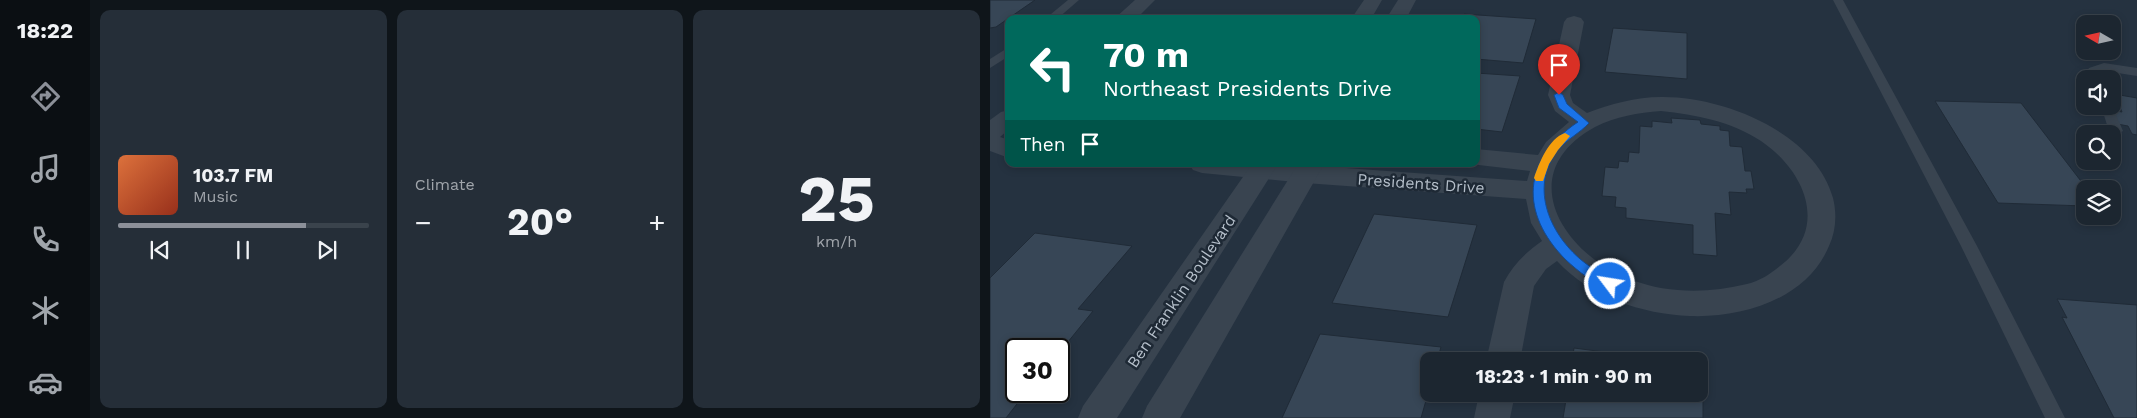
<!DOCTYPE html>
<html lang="en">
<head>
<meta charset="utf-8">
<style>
	:root { --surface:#1c2630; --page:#252e38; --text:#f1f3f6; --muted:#a0a5ab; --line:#3a434c; --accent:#8c9099 }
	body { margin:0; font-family:"Work Sans",sans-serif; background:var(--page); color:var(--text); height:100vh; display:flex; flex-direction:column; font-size:19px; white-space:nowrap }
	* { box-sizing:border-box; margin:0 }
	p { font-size:16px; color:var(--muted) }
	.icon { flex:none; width:28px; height:28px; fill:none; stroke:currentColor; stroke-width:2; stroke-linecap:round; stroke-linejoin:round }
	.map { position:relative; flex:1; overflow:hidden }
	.details { display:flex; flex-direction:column; gap:10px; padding:10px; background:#0f151a; width:900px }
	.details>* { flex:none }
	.top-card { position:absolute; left:15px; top:15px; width:475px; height:152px; border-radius:10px; box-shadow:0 2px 8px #0003,0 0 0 1px var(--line); background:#00695c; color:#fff; overflow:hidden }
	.needle { width:32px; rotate:279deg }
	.buttons { position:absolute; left:1086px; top:15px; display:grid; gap:10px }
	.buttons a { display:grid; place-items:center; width:45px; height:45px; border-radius:10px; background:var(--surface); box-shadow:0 2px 8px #0003,0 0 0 1px var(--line); font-size:25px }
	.speed { position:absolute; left:15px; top:338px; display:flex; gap:10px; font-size:25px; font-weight:700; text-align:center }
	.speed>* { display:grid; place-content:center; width:65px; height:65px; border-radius:50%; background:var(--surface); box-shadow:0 2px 8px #0003,0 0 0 1px var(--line); line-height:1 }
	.speed .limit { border:2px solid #111; border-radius:8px; background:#fff; color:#111 }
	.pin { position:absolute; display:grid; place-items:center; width:42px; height:42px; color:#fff; margin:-51px -21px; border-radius:50% 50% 50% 0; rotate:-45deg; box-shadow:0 0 5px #0007 }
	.pin .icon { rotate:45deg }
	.me { position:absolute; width:55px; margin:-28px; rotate:301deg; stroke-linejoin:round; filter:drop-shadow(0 0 4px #0008) }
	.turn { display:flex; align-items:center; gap:18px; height:105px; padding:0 15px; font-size:22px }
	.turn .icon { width:65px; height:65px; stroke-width:2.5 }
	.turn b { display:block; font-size:35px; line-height:42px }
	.then { display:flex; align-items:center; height:48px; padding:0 15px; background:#0003; gap:10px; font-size:19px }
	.big { font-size:38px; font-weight:700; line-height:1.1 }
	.details .widget { flex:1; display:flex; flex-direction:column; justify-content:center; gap:8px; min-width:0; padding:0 18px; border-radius:10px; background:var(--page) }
	.details .dial { align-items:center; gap:0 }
	.dial b { font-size:65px; line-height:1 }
	.song { display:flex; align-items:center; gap:15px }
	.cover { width:60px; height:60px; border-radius:8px; background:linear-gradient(135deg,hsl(20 70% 55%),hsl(10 70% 35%)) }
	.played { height:5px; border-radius:2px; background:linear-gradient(90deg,var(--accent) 75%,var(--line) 75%) }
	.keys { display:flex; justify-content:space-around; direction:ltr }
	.heat { display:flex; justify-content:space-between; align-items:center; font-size:28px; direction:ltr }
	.details .tiles { flex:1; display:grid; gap:10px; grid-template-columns:repeat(3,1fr) }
	.trip { position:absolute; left:430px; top:352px; width:288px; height:50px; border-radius:10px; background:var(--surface); box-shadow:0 2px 8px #0003,0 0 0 1px var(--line); font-weight:700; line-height:50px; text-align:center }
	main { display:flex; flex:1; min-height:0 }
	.tabs { display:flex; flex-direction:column; width:90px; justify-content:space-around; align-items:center; background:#0b0f13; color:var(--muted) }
	.tabs .icon { width:35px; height:35px }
	.tabs .active { color:var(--accent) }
	.tabs b { font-size:22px; color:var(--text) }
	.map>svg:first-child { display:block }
	.building { fill:#374656; stroke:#202b37 }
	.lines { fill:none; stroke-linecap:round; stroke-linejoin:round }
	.service { fill:#394450; fill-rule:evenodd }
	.minor { fill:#394450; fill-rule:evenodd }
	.tertiary { fill:#394450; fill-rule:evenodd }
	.route { fill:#1a73e8; stroke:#114b97 }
	.slow { fill:#f59e0b }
	.labels { text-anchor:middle; stroke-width:5; stroke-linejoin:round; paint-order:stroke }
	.street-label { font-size:16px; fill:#b5bfca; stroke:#1e2935 }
</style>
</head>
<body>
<main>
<nav class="tabs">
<b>18:22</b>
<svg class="icon active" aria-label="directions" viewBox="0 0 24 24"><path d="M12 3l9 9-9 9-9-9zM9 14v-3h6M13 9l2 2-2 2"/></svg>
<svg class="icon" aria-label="music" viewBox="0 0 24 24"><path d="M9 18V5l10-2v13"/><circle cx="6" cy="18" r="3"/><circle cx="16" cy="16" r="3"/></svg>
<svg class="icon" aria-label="phone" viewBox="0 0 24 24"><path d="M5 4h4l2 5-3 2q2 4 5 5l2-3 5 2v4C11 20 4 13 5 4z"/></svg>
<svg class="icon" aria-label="climate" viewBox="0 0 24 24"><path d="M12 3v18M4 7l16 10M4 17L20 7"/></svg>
<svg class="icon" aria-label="car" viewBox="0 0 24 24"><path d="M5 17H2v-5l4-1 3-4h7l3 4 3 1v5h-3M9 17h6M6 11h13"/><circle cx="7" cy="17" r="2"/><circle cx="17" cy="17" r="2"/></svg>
</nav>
<section class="details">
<div class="tiles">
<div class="widget">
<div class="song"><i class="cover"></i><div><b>103.7 FM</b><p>Music</p></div></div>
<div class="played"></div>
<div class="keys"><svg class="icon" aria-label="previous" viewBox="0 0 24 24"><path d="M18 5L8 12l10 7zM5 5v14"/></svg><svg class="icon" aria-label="pause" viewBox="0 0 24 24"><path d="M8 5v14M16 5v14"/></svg><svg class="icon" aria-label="next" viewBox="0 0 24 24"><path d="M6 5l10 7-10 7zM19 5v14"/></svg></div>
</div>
<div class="widget"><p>Climate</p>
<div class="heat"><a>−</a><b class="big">20°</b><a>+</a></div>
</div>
<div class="widget dial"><b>25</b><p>km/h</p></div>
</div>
</section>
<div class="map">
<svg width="1147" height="418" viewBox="0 0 1147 418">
	<rect width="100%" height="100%" fill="#253240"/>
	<path class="building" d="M0,0H45L6,27L0,28Z
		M474,14L546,19L533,63L486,59V19H472Z
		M623,28L697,33V79L615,72Z
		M486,73L530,76L512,132L486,129Z
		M1124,94L1147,98V135L1142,134L1138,126L1127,124L1121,110L1132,112Z
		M945,101L1031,103L1097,189H1095V206L1008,203Z
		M681,118L710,120L711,124L730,126V130L739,131L740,146L752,147L755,171H761L764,189H756L757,193L739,192L741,215L725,213L727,256L703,254V225L636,218V208L625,207L626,197L612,196L615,167L628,168L629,161L638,162L639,152L649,153L650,126L662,127V121L682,123Z
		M384,214L487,225L458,317L342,303Z
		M45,233L142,246L88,309L103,311L69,353V349H26V391H37L16,418H0V278Z
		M1067,299L1147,305V418H1124L1072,317L1077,318Z
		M330,334L451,347L447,361H439V390L431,418H292Z
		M584,348L683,361H582Z
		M709,365H713V418H573L577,394H709Z"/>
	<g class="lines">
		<path class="service" d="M78,0H89L67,19H55Z
			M843,0H853L987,246L1075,418H1055L971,246Z
			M19,47V56L0,68V59Z
			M1114,63L1147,68V76L1115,71L1110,73L1112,79H1100L1097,71L1099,68Z
			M1122,105L1133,131L1126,135L1119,131L1111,106Z"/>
		<path class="minor" d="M145,0H165L146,19H124Z
			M584,16L591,18L594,22L580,95L583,103L597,113C620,104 646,97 671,97C732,96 825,132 843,198C847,214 846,231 839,246C817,299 753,318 700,316C652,314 600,297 567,261L556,269L544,286L530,361H496L514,282C523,265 536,252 552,241L541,223L536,199L315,183L212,173L203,170L199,164H300L537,181L540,171L480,164H486V149L548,155L556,142L579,122L565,111L558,95L574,22L577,18ZM671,111C706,115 741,121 771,141C815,171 840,228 790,266C780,274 770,281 757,284C720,293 679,294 642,280C573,255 521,173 605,127C626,116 648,113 671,111Z
			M19,110V129L10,137L19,140V158L0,151V120L11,112Z
			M489,394H525L520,418H484Z"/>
		<path class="tertiary" d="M374,0H392L381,19H361Z
			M408,0H426L416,19H396Z
			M262,164H288L127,418H88L93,406Z
			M308,164H334L190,418H152L157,406Z"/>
	</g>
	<path class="route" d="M569,92L573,95L577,104L599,123C590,133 577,139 568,150C538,188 561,237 595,263C604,270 615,275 624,281L626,284L624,288L620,289C604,284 588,271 576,260C529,213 532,159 588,122L569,108L564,95Z"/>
	<path class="slow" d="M575,133L580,136L568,150L559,164L553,181H546L544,178C549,163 559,138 575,133Z"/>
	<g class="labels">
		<g class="street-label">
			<text transform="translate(431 183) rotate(4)" y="6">Presidents Drive</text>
			<text transform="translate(191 291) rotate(-56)" y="6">Ben Franklin Boulevard</text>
		</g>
	</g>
</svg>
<div class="buttons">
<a><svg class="needle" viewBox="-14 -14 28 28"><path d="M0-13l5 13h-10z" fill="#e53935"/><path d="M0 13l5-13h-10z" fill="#a0a5ab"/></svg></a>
<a><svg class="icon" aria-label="sound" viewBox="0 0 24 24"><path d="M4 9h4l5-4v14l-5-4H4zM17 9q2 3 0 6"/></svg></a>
<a><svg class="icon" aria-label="search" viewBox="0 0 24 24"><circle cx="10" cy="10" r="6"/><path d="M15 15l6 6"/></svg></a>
<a><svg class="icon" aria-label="layers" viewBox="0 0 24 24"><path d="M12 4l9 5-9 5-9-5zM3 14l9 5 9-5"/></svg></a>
</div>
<div class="speed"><div class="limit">30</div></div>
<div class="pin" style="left:569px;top:95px;background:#d93025"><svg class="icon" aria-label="arrive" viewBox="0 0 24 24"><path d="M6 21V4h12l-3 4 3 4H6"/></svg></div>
<svg class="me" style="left:620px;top:284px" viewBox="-20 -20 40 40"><circle r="17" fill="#1a73e8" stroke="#fff" stroke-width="3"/><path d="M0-11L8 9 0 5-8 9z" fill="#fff"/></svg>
<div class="trip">18:23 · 1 min · 90 m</div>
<div class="top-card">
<div class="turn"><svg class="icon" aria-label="left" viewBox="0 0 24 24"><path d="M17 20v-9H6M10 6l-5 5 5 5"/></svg><div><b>70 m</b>Northeast Presidents Drive</div></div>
<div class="then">Then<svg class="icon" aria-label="arrive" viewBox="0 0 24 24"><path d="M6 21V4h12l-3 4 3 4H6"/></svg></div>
</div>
</div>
</main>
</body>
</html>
